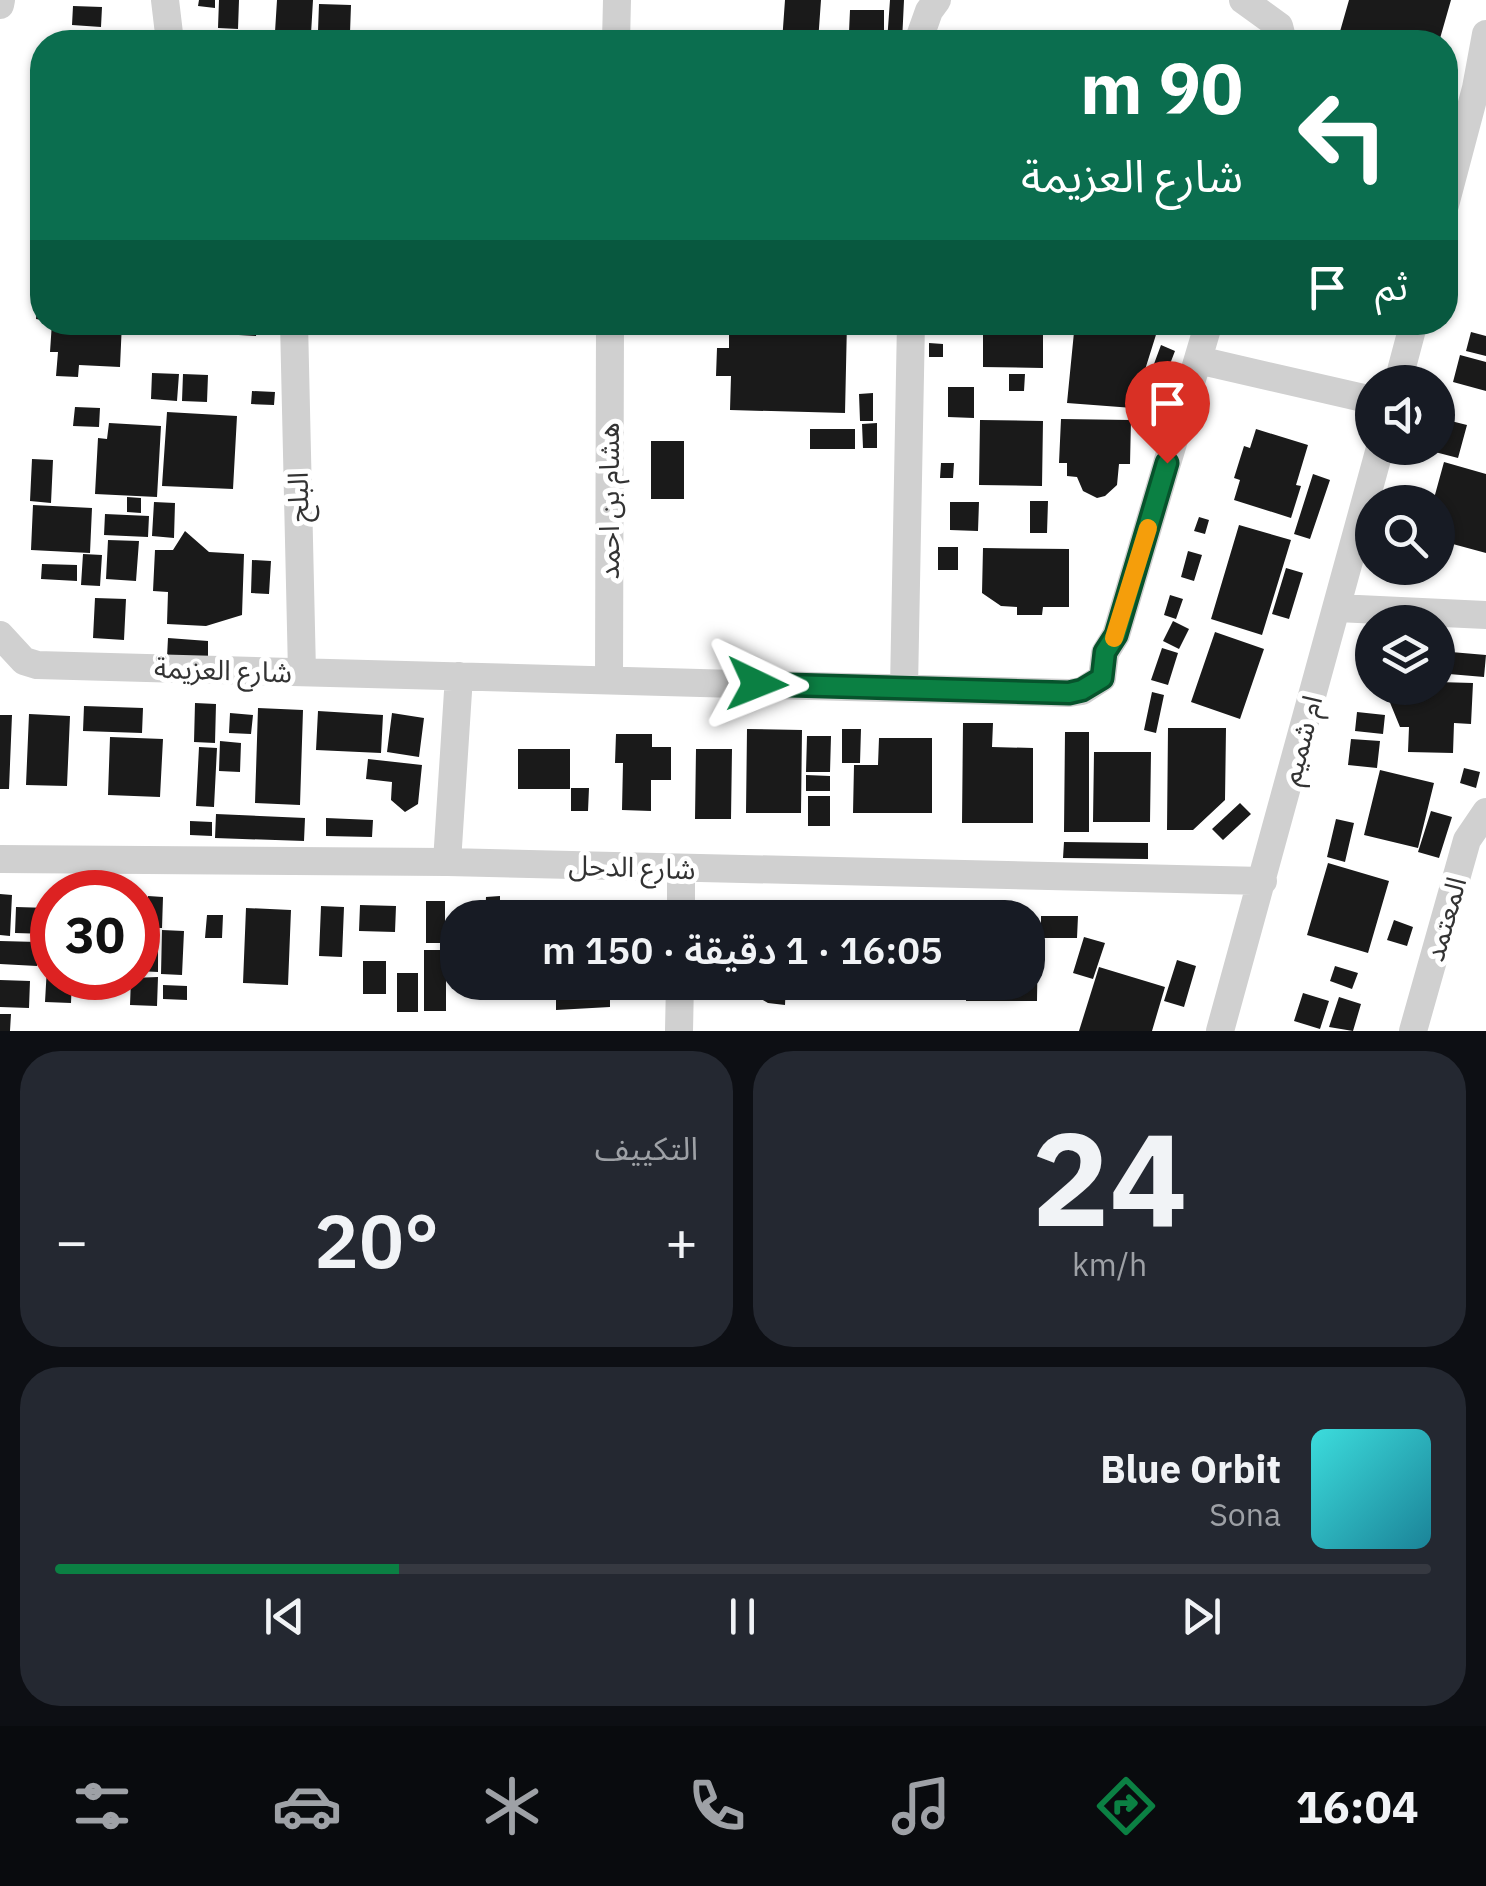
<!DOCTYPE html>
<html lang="ar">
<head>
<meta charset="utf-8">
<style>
	:root { --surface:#171b24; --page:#242831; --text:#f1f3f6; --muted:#9ea1a6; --line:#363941; --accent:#0b8043 }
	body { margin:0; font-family:"IBM Plex Sans","Noto Sans Arabic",sans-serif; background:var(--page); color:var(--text); direction:rtl; height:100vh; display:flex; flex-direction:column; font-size:38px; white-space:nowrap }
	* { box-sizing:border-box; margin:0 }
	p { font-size:32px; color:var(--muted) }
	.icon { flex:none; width:55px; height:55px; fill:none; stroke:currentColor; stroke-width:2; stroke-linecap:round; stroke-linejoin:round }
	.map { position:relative; height:1031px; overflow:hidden; direction:ltr }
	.panel { display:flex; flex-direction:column; gap:20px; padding:20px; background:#0d0f14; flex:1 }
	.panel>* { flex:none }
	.banner { position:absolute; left:30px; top:30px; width:1428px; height:305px; border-radius:40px; box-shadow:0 2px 8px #0004; direction:rtl; background:#0b6e4f; color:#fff; overflow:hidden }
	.buttons { position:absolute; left:1355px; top:365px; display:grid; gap:20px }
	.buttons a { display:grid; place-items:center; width:100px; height:100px; border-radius:50%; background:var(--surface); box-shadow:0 2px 8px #0004; font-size:50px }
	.speed { position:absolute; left:30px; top:870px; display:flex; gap:20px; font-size:50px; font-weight:700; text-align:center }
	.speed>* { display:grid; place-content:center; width:130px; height:130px; border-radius:50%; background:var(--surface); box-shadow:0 2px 8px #0004; line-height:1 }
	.speed .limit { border:15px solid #d22; background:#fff; color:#111 }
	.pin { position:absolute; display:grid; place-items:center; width:85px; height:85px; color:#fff; margin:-102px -42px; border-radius:50% 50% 50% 0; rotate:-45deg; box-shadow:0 0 10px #0007 }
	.pin .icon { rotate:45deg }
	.me { position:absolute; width:110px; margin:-55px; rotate:92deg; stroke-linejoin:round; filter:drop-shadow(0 0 8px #0008) }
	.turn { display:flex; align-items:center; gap:35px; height:210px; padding:0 50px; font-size:45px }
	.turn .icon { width:130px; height:130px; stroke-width:2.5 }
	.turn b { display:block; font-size:70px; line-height:85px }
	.then { display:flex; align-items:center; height:95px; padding:0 50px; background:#0003; gap:20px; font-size:38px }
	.big { font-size:75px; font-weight:600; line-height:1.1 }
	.panel .card { flex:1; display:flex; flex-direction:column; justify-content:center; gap:15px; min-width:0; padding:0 35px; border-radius:40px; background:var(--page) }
	.panel .dial { align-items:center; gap:0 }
	.dial b { font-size:130px; line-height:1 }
	.song { display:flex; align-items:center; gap:30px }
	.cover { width:120px; height:120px; border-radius:15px; background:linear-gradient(135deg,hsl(180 70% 55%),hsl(190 70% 35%)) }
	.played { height:10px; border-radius:5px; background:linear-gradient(90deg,var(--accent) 25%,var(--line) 25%) }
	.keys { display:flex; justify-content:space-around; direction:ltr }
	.heat { display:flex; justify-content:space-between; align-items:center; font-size:55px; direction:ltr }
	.panel .tiles { flex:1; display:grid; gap:20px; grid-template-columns:1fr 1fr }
	.card:last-child { grid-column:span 2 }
	.trip { position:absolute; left:440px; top:900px; width:605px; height:100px; border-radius:40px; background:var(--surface); box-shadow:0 2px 8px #0004; font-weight:600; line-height:100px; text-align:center; direction:rtl }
	.tabs { display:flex; height:160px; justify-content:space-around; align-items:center; background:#090b0e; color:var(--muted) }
	.tabs .icon { width:70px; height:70px }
	.tabs .selected { color:var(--accent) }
	.tabs b { font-size:45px; color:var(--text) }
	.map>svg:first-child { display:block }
	.building { fill:#1a1a1a }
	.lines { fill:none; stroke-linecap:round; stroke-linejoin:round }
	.street { stroke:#d0d0d0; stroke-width:28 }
	.route-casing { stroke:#07532c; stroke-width:25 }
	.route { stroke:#0b8043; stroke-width:18 }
	.slow { stroke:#f59e0b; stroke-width:18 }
	.labels { text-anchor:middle; stroke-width:10; stroke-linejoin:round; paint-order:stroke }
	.street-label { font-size:28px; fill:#333; stroke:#fff }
</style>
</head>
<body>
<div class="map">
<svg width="1486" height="1031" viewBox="0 0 1486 1031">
	<rect width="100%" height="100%" fill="#fff"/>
	<path class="building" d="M199,0H215V8L198,6Z
		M219,0H239L238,29L218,28Z
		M277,0H313L311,34L275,32Z
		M785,0H821L818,42H782Z
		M890,0H904L902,42H887Z
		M1349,0H1451L1439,42H1337Z
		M319,4L351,5L350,33L318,31Z
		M73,6L102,7L101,27L72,25Z
		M850,10H884V32H849Z
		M200,36L215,37V42H200Z
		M36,126L42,127V144H34Z
		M36,163L42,164V194L34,193Z
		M38,290H42V320L36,319Z
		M52,322H122L120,367L79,365L78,377L56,376L58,352H50Z
		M188,322H257L256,336L187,332Z
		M729,322H847L845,413L730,410L731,376H716L717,348H729Z
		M996,322H1043V368L983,367V332H996Z
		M1075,322H1160L1133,408L1067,403Z
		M1162,322H1188L1184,332Z
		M1471,332L1486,336V356L1466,351Z
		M929,343L943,344V357H929Z
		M1161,345L1175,351L1165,377L1151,372Z
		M1460,355L1486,362V391L1453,382Z
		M152,373L179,374L177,401L151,399Z
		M183,374L208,375L207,402L182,401Z
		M1009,374H1025L1024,391H1009Z
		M1152,383L1168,389L1158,419L1142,413Z
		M948,387H974V418L948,417Z
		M252,391L275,392L274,405L251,404Z
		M873,393V421H860L859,394Z
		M75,407L100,408L99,427L73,426Z
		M167,412L237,416L233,489L162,486Z
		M1061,419L1131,420L1130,464H1119L1117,485L1105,496L1097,498L1083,491L1077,477L1067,476V463H1059Z
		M1443,419L1467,425L1458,458L1435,452Z
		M980,420L1043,421L1042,486L979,485Z
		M109,423L161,426L157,497L95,494L98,438L107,439Z
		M877,423V448H863L862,424Z
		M810,429H855V449H810Z
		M1256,429L1308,445L1296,485L1301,486L1291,518L1234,500L1240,480L1234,478L1244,446L1250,448Z
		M651,441H684V499H651Z
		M32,459L53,460L51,503L30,501Z
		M1444,462L1486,474V553L1438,540V502H1433Z
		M941,463H954L953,478H940Z
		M1313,474L1330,480L1310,539L1294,534Z
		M127,497L141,498V513L127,512Z
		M1030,501H1048L1047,533H1030Z
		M154,502L175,503L174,538L152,536Z
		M950,502H979L978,531L950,530Z
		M33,505L92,508L90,553L31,550Z
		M105,514L149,516L148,537L104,535Z
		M1199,517L1209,520L1205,534L1194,531Z
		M1239,525L1291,540L1262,635L1211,619Z
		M185,531L209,552L244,554L242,615L206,626L167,624L168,592L153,591L155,550H173Z
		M108,540L139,541L136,581L106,579Z
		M938,547H958V570H938Z
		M983,548L1069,549V607H1043L1042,615H1017V607L1001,606L982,593Z
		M1188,551L1202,555L1194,581L1181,577Z
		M83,554L102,555L100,586L81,585Z
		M252,560L271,561L269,594L251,593Z
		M42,564L77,565V581L41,579Z
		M1286,568L1303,573L1289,619L1272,614Z
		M1170,595L1183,599L1176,619L1164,615Z
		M95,598L126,599L124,640L93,638Z
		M1173,621L1189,629L1179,649L1163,641Z
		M1215,632L1264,649L1240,719L1191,702Z
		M168,638L208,641V659L167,657Z
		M1162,648L1178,653L1168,685L1151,680Z
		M1451,652L1486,655L1484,677L1449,674Z
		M1438,682L1473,683L1471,724L1454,723L1453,753L1408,752L1409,727H1400L1384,688H1438Z
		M1152,692L1164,695L1156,733L1144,730Z
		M195,703L216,704L215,743L194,742Z
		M84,706L143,708L142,733L83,731Z
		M258,708L303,710L300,805L255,803Z
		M318,711L383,715L381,753L316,750Z
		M1357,712L1385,715L1383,734L1355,731Z
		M230,713L253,715L251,734L229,733Z
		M392,713L424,718L419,757L387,752Z
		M29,714L70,716L67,786L26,785Z
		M0,715H12L9,789H0Z
		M963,723H993L992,747L1033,748V823H962Z
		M1168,728H1226L1225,800L1193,830H1167Z
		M747,729L802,730L801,813H746Z
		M842,729H861L860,763H842Z
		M1065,732H1089V832H1064Z
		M616,734H652V747H671V780H651V811L622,810L623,763H615Z
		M807,736H831L830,772H806Z
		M110,737L163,739L160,797L108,795Z
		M879,738H932V813H853L854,765H878Z
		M1351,739L1380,741L1377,768L1348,765Z
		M220,741L241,743L240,772L219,771Z
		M199,747L217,748L214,807L196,806Z
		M518,749H570V789H518Z
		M696,749H732L731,819H695Z
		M1094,752H1151L1150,822H1093Z
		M368,759L422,765L418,804L405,812L391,800L392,782L366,779Z
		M1464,768L1480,772L1476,788L1460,783Z
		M1380,770L1434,783L1418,848L1364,835Z
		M806,775L830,776V791H806Z
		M571,788H589L588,811H571Z
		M808,796H830V826H808Z
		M1240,803L1251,814L1223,840L1212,829Z
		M1431,811L1452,817L1439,858L1418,852Z
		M216,814L305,818L304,841L215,838Z
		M326,818L373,820L372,837L326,836Z
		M1336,819L1354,823L1345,862L1327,857Z
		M190,821L212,822V836L190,835Z
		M1064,842L1148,843V859L1063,858Z
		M1328,863L1389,881L1368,953L1307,935Z
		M0,894L12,895L10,936L0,935Z
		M148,896L163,897L162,928H147Z
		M500,896V912L511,913V918H485L486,897Z
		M426,901H445V943H426Z
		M360,905L396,906L395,932L359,931Z
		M321,906L344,907L342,957L319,956Z
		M16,907L49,908L48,934L15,933Z
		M246,908L291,910L288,985L243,983Z
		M612,908H632V918H612Z
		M556,911H604V918H556Z
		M207,915H223L222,938H205Z
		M1041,916H1078L1077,938H1041Z
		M1394,920L1413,927L1407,946L1387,940Z
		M1028,929H1038L1037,1001H966L967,982H1028Z
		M162,930L184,931L182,975L161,974Z
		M1084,937L1105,943L1093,979L1073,973Z
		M0,941L38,942L37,966L0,964Z
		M138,950L158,951V972L138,971Z
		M424,950H446V1011H424Z
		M1177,960L1196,966L1184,1007L1164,1001Z
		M363,961H386V994H363Z
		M1335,966L1358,973L1352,989L1330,981Z
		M47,967L52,968V978H72L71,1003L45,1002Z
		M1099,967L1165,987L1152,1031H1079Z
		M397,973H418V1012H397Z
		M158,977L157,1006L130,1005L131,978Z
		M80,978H108V994L79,993Z
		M0,980L30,981L29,1008L0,1007Z
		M556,982H610V1007L556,1010Z
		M712,982H734V989H712Z
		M741,982H786L785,1005L768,1003L741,987Z
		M814,982H855V1000L814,999Z
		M885,982H929V1000H885Z
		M163,985L187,986V1000L163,999Z
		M1303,993L1329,1001L1320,1029L1294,1021Z
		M1339,997L1361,1004L1353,1031L1329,1027Z
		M0,1014H11L10,1031H0Z"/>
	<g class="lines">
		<path class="street" d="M165,0L170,42
			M1243,0L1279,26L1283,42
			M0,5L1,0
			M616,42L617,0
			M918,42L929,11L937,0
			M1445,205L1476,88L1486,34
			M294,322L302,672
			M1198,360L1372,400
			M1398,382L1414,322
			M1337,608L1486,615
			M0,635L24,661L37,665L1069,693L1082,691L1102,678L1105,653L1116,635L1209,322
			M609,680L610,322
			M904,688L911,322
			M0,859L447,862L1263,881
			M447,862L459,676
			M681,918V868
			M679,1031L680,982
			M1220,1031L1380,448
			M1413,1031L1467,840L1486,812"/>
	</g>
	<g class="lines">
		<defs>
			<path id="route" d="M757,684L1069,693L1082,690L1102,678L1105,652L1116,635L1167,463"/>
		</defs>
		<use href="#route" class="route-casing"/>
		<use href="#route" class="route"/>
		<path class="slow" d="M1114,638L1148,528"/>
	</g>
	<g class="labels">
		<g class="street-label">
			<text transform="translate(298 497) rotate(-91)" y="10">البلح</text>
			<text transform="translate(609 501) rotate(-90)" y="10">هشام بن احمد</text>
			<text transform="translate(223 670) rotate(2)" y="10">شارع العزيمة</text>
			<text transform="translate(1301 740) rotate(-75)" y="10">ام شميم</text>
			<text transform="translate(632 867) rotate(2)" y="10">شارع الدحل</text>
			<text transform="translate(1445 919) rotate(-74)" y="10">المعتمد</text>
		</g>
	</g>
</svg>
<div class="buttons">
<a><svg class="icon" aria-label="sound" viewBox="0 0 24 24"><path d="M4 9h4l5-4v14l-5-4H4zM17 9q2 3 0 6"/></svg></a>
<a><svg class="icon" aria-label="search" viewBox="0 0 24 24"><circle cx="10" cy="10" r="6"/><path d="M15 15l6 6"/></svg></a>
<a><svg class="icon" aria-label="layers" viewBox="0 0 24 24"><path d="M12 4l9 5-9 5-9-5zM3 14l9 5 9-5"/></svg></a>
</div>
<div class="speed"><div class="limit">30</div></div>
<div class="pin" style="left:1167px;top:463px;background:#d93025"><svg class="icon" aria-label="arrive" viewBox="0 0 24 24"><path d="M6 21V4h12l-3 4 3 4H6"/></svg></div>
<svg class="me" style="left:757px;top:684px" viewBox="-20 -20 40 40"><path d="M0-17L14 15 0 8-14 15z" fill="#0b8043" stroke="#fff" stroke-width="4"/></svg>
<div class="trip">16:05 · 1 دقيقة · 150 m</div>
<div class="banner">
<div class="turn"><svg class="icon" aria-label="left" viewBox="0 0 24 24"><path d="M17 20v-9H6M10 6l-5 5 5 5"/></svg><div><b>90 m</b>شارع العزيمة</div></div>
<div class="then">ثم<svg class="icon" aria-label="arrive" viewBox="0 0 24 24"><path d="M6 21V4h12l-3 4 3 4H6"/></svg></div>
</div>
</div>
<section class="panel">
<div class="tiles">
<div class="card dial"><b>24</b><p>km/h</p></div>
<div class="card"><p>التكييف</p>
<div class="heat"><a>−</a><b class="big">20°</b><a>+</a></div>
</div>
<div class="card">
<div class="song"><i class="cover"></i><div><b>Blue Orbit</b><p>Sona</p></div></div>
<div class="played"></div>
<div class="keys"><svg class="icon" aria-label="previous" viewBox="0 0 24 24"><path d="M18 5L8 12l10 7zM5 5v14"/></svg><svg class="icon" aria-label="pause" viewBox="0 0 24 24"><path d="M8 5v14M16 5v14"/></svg><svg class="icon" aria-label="next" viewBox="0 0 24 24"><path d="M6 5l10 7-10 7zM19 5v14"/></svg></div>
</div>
</div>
</section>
<nav class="tabs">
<b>16:04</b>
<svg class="icon selected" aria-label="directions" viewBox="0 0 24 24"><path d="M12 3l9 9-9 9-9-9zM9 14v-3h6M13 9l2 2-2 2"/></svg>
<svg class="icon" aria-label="music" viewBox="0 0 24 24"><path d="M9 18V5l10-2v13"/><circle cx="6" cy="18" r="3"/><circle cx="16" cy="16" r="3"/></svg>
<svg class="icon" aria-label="phone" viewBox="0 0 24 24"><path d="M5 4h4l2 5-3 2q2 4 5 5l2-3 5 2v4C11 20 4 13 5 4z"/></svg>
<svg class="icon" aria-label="climate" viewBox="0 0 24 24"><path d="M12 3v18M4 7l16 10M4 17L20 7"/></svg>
<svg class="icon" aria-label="car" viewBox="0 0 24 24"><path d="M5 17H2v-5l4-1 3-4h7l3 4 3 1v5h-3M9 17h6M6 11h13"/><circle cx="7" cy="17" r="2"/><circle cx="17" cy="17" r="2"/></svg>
<svg class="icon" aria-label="filters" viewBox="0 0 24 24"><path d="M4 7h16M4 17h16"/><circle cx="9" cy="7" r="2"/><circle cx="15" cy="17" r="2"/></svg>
</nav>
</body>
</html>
